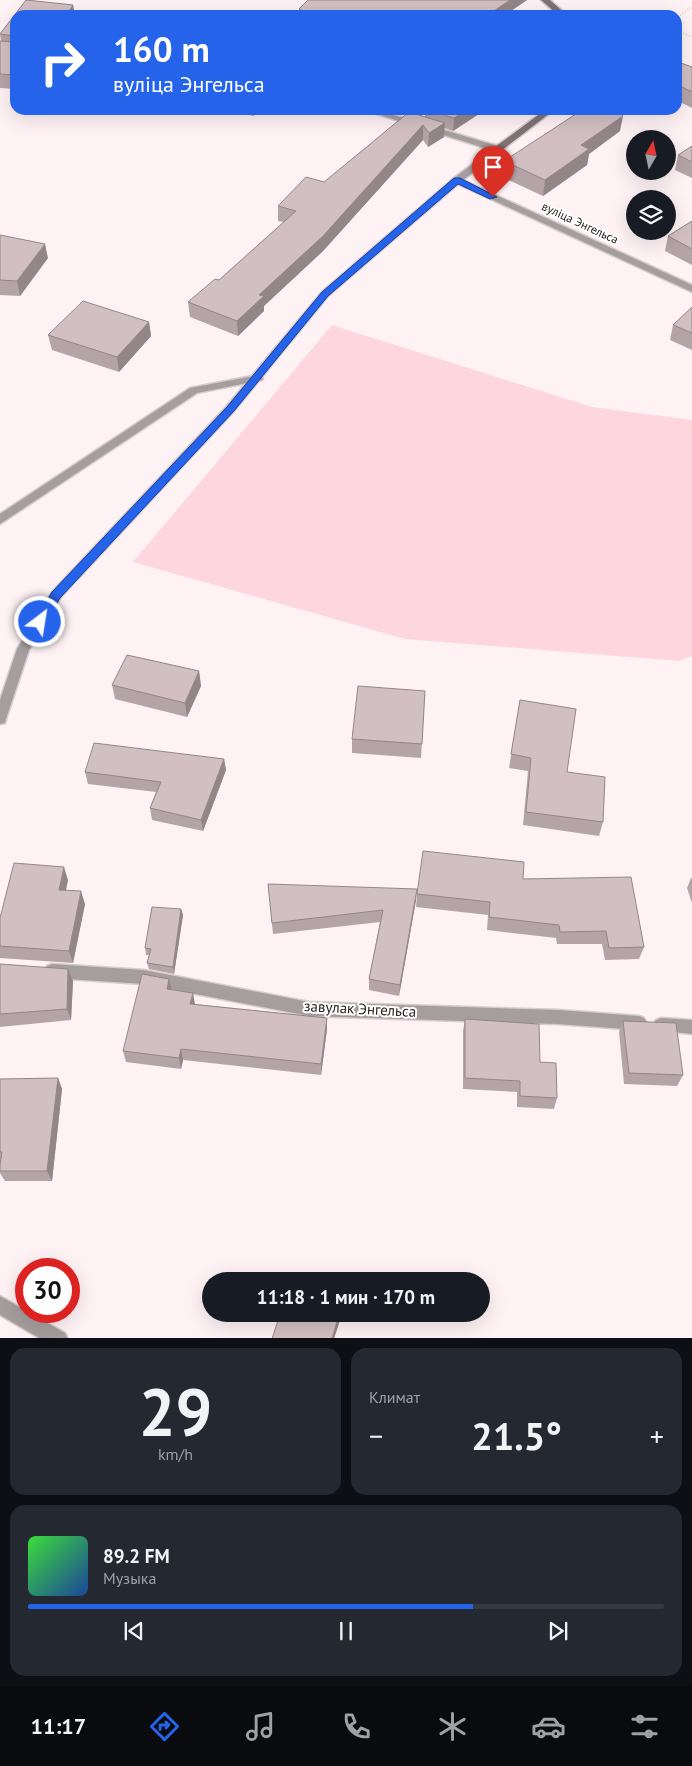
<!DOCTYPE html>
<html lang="ru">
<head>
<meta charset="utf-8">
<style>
	:root { --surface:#171b24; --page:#242831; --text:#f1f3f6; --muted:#9ea1a6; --line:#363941; --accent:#2563eb }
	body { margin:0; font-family:"PT Sans",sans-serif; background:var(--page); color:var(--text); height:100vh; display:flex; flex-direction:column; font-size:19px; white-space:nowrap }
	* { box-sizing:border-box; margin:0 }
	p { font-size:16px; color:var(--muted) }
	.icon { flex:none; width:28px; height:28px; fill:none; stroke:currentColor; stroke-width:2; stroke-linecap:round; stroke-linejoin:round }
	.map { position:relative; height:1338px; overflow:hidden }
	.side { display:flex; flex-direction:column; gap:10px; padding:10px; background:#0d0f14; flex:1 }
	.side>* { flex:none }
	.banner { position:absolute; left:10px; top:10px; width:672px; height:105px; border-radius:15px; box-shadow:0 5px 20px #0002; background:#2563eb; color:#fff; overflow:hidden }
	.needle { width:32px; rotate:9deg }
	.fabs { position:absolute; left:626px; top:130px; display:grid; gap:10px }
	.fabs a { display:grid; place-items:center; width:50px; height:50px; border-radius:50%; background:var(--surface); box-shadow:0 5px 20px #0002; font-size:25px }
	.speed { position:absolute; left:15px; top:1258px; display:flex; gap:10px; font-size:25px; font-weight:700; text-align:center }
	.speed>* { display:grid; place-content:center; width:65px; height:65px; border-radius:50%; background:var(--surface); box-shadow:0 5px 20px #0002; line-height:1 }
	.speed .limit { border:8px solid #d22; background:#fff; color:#111 }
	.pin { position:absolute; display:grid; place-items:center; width:42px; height:42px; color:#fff; margin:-51px -21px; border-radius:50% 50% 50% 0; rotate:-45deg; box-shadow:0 0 5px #0007 }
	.pin .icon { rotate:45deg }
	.me { position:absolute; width:55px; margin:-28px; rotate:31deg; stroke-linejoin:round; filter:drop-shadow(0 0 4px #0008) }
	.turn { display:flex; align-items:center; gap:18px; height:105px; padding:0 20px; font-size:22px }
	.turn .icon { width:65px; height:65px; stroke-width:2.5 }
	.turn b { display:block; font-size:35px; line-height:42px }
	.big { font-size:38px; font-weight:700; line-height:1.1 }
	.side .tile { flex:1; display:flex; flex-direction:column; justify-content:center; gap:8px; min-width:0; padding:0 18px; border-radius:15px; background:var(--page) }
	.side .dial { align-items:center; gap:0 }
	.dial b { font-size:65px; line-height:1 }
	.song { display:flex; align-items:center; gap:15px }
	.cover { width:60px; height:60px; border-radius:8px; background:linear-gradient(135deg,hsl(120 70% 55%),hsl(220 70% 35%)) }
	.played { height:5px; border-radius:2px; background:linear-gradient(90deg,var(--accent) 70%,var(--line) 70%) }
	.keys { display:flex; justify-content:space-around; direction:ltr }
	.heat { display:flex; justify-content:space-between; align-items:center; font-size:28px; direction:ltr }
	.side .tiles { flex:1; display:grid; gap:10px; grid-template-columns:1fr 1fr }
	.tile:last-child { grid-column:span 2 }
	.trip { position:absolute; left:202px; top:1272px; width:288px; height:50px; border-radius:25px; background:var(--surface); box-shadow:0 5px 20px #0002; font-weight:700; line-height:50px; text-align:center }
	.dock { display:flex; height:80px; justify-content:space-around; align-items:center; background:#090b0e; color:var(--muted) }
	.dock .icon { width:35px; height:35px }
	.dock .on { color:var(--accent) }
	.dock b { font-size:22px; color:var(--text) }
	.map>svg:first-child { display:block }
	.green { fill:#fdd7dd }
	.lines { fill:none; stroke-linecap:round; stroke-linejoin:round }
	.lane-casing { stroke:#d8cdce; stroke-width:3 }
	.street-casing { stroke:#d8cdce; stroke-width:3 }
	.secondary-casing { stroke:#d8cdce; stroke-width:3 }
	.path { stroke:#b1a7a8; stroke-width:2; stroke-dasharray:0.5 2.5; stroke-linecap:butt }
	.lane { fill:#a59d9e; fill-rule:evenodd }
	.street { fill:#a59d9e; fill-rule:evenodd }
	.secondary { fill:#7e7374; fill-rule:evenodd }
	.wall { fill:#b5a4a7 }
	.shaded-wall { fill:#938688 }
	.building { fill:#d2bfc2; stroke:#938688 }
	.route { fill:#2563eb; stroke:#184099 }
	.labels { text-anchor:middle; stroke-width:4; stroke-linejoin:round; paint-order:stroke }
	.far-street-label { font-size:12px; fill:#292223; stroke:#fff }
	.street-label { font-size:15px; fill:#292223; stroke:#fff }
</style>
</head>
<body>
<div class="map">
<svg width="692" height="1339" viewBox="0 0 692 1339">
	<rect width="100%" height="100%" fill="#fef2f4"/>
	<path class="green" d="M332,325L592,407L692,420V656L680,661L405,639L133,562Z"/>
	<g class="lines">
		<defs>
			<path id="lane" d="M258,375L263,378L262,380L197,393L0,524V514L190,388Z"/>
			<path id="street" d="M364,110H377L501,147V151L463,180L692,285V292L458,184L328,296L234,411L60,598L29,650L6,719L5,723L0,724V700L17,649L52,592L226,407L322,292L454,178L491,150Z
				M52,964L144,970L309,1002L558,1010L639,1016L644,1018L647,1023L644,1028L639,1030L558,1024L309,1016L144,984L52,978L47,976L45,971L47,966Z
				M661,1018L692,1020V1034L656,1030L653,1025L656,1020Z
				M0,1296L65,1333L68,1339H41L0,1315Z"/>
			<path id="secondary" d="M541,0H550L567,15H558Z
				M545,110H554L501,151H495V147Z"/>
		</defs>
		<use href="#lane" class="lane-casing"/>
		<use href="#street" class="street-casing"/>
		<use href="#secondary" class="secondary-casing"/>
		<path class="path" d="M678,17L692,7
			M678,31L692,37"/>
		<use href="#lane" class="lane"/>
		<use href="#street" class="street"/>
		<use href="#secondary" class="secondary"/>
	</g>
	<path class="wall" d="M26,0L73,5L75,15H15V89L0,88V41H1L0,34Z
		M527,0L505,15H300L299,9Z
		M692,67V108L678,101V70Z
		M166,110H221L219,114Z
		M233,110H258L253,116Z
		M425,110H485L453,131L444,128V137L428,147L423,140L323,251L264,306V311L238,336L190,317L188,302L219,280L284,222L278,221V206L324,182L425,117Z
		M620,131L589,154L587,165L543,196L502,177L504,161Z
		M692,146V178L675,170L678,155Z
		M692,221V265L665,251L668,236Z
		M0,235L48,258L20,296L0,295Z
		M692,307V350L670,340L673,325Z
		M149,322L151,336L119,372L52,350L48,335Z
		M199,671L201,686L187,717L115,699L112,685Z
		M425,691L421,758L352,753V739Z
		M520,700L567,772L603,822L599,836L523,825L528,771L509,768Z
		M224,759L226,770L203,831L152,820L150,808L156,792L88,784L85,772Z
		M691,878H692V903L687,888Z
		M523,879L644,947L639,959L605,960L602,944H557L556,938L487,930L488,915L416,907L417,894Z
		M68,880L66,890L85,904L73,963L0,958V918Z
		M268,884L416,900L399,996L369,990V979L380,922L273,934Z
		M181,909L183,915L174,974L149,969L147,963L149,955H146L145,948Z
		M0,964L68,969L73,981L71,1020L0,1027Z
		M171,990L195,1004L327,1018V1029L321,1075L183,1060L181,1069L126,1062L123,1051Z
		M465,1019L540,1062L557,1098L554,1109L517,1107V1092L463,1089V1031Z
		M623,1021L683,1075L677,1086L624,1084L619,1032Z
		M58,1078L62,1089L52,1181H5L0,1173V1079Z"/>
	<path class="shaded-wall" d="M510,0H527L505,15H488Z
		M73,5L75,15H66Z
		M253,110H258L253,116Z
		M466,110H485L453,131L454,118Z
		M623,116L620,131L589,154L587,165L543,196L545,180L581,145Z
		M445,123L444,137L428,147L429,133Z
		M423,125V140L323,251L264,306V311L238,336L237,321L259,295Z
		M45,244L48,258L20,296L17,281Z
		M149,322L151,336L119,372L117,357Z
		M199,671L201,686L187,717L185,703Z
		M224,759L226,770L203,831L201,820Z
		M64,867L68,880L63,903L59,890Z
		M417,889L416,900L399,996L400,985Z
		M81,891L85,904L73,963L69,951Z
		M181,909L183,915L174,974L173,967Z
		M68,969L73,981L71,1020L67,1009Z
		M169,979L172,991L167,989Z
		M193,993L195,1004H190Z
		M327,1018V1029L321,1075V1064Z
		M181,1049L183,1060L181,1069L179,1058Z
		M58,1078L62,1089L52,1181L47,1171Z
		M339,1314H342L334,1339H332Z"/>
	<path class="building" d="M26,0L73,5L66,15H15V75L0,74V41L14,42V36L0,34Z
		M308,0H510L488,15H313L299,9Z
		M681,63L692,67V92L678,85V70Z
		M428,110H466L454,118Z
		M582,110H619L623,116L581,145L589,149L545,180L504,161Z
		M409,112L445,123L429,133L423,125L323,236L259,295L264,296L237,321L188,302L215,279L219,280L296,211L278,206L306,177L324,182Z
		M692,146V162L678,155Z
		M692,221V249L668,236Z
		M0,235L45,244L17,281L0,280Z
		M83,301L149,322L117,357L48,335Z
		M692,307V333L673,325Z
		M127,655L199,671L185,703L112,685Z
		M358,686L425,691L422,744L352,739Z
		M520,700L576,709L567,772L605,777L603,822L526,812L531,758L511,754Z
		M94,743L224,759L201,820L150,808L161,782L85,772Z
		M423,851L524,862L523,879L631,877L644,947L609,948L606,931L560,932L559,925L489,917L490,902L417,894Z
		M14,863L64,867L59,890L81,891L69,951L0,946V918Z
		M268,884L417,889L400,985L369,979L383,910L272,923Z
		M152,907L181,909L173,967L147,963L151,949L145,948Z
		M0,964L68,969L67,1009L0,1014Z
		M142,974L169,979L167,989L193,993L190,1004L327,1018L321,1064L181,1049L179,1058L123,1051Z
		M465,1019L539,1024L540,1062L556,1063L557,1098L520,1096V1081L465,1078Z
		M623,1021L676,1023L683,1075L629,1073Z
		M58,1078L47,1171H0V1165L2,1152H0V1079Z
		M292,1277L304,1281H291Z
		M280,1314H339L332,1339H272Z"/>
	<path class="route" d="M454,178H460L497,197L490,199L458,184L328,296L234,411L60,598L44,625H36L34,622L52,592L227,407L322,292Z"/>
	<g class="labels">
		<g class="far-street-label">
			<text transform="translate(580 223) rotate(25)" y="4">вуліца Энгельса</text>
		</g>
		<g class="street-label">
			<text transform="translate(360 1009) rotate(3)" y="5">завулак Энгельса</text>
		</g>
	</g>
</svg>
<div class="fabs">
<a><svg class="needle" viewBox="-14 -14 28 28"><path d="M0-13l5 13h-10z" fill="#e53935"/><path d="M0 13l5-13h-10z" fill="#9ea1a6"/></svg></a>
<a><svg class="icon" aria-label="layers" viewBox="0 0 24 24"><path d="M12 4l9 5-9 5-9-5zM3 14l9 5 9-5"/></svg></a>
</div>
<div class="speed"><div class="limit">30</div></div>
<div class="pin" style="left:493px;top:197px;background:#d93025"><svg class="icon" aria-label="arrive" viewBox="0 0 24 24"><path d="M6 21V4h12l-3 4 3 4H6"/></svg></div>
<svg class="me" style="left:40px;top:622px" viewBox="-20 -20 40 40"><circle r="17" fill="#2563eb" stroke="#fff" stroke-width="3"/><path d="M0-11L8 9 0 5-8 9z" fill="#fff"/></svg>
<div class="trip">11:18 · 1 мин · 170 m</div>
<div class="banner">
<div class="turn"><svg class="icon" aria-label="right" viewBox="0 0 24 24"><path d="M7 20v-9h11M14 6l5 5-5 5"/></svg><div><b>160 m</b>вуліца Энгельса</div></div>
</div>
</div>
<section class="side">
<div class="tiles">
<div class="tile dial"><b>29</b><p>km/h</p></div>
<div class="tile"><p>Климат</p>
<div class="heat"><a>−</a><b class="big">21.5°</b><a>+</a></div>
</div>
<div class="tile">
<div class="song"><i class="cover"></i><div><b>89.2 FM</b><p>Музыка</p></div></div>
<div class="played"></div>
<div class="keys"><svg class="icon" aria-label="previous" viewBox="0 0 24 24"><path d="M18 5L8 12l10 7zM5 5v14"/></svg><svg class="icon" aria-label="pause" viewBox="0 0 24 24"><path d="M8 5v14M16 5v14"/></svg><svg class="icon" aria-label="next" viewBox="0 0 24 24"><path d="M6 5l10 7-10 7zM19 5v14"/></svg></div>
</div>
</div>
</section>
<nav class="dock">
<b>11:17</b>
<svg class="icon on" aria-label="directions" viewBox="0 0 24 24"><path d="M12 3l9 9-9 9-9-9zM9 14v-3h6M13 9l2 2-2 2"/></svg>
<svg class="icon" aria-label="music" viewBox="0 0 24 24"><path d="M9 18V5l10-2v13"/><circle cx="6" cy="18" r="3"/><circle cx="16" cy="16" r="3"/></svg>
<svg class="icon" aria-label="phone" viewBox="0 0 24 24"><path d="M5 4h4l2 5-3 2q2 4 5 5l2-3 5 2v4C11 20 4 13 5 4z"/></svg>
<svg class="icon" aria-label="climate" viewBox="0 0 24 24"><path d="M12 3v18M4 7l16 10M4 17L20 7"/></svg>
<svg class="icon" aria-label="car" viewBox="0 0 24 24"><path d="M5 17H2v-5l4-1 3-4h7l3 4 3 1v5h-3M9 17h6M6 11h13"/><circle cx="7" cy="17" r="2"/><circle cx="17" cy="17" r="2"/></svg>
<svg class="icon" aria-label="filters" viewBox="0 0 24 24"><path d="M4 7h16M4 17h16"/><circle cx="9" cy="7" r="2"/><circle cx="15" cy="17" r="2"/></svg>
</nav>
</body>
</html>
